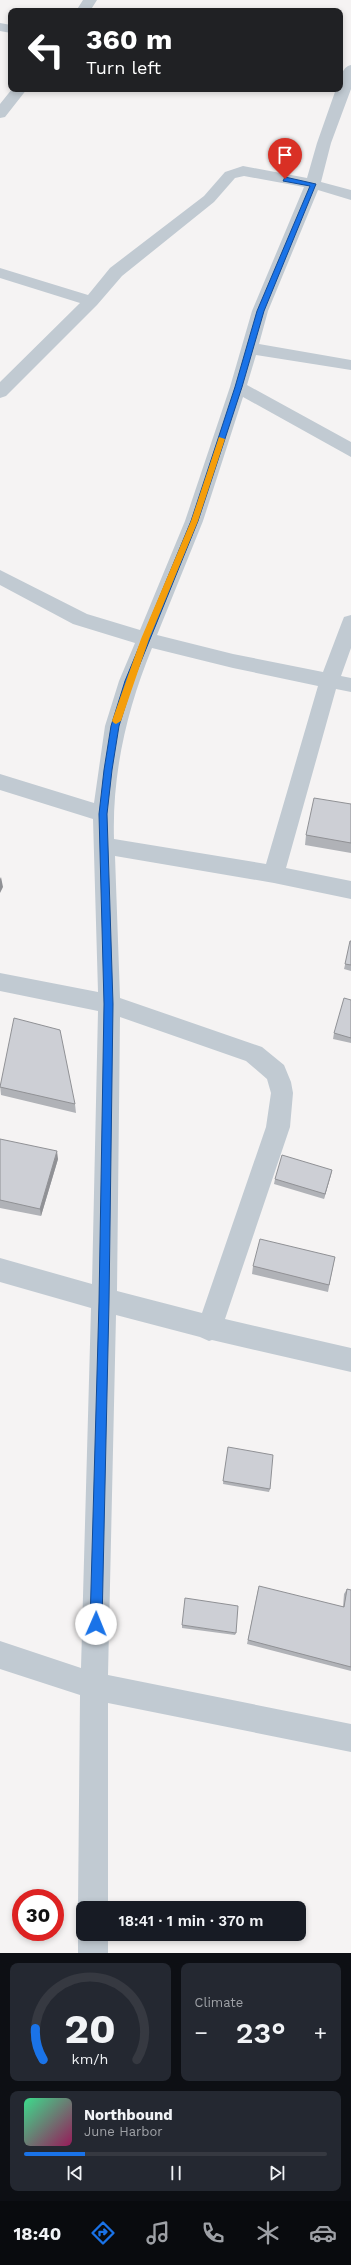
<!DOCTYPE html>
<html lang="en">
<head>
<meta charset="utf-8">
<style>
	:root { --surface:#171b24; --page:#242831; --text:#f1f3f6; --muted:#9ea1a6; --line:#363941; --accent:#1a73e8 }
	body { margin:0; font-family:"Work Sans",sans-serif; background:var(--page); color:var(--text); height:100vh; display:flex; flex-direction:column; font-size:15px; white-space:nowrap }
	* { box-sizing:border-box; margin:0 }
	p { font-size:13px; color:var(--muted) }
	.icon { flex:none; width:22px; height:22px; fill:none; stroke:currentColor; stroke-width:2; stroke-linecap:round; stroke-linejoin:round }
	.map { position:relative; height:1953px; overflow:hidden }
	.panel { display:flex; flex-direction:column; gap:10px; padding:10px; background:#0d0f14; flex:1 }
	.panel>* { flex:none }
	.top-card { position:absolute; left:8px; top:8px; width:335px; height:84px; border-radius:8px; box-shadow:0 2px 6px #0003; background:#202124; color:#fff; overflow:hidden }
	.speed { position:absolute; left:12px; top:1889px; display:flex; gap:8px; font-size:20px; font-weight:700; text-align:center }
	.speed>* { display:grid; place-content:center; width:52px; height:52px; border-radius:50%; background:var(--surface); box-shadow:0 2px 6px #0003; line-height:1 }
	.speed .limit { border:6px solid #d22; background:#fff; color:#111 }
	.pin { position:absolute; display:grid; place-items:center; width:34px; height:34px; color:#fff; margin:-41px -17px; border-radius:50% 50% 50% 0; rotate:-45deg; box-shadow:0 0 4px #0007 }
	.pin .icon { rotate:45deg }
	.me { position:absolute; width:44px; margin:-22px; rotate:1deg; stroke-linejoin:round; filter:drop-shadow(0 0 3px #0008) }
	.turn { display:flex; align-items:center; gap:14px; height:84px; padding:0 12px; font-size:18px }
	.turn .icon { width:52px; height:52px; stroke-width:2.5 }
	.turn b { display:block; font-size:28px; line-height:34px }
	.big { font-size:30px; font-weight:600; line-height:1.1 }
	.panel .tile { flex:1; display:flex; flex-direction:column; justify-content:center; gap:6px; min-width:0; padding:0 14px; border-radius:8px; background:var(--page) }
	.panel .dial { align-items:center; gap:0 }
	.dial svg { height:104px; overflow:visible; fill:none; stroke:var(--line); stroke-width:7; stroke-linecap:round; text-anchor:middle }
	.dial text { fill:var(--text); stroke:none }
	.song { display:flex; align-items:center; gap:12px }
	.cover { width:48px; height:48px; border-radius:6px; background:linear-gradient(135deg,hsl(150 70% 55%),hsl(330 70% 35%)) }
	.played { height:4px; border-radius:2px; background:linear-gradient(90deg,var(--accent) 20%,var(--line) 20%) }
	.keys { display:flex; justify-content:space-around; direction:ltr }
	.heat { display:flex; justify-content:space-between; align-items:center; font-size:22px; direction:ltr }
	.panel .tiles { flex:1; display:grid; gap:10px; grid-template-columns:1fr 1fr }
	.tile:last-child { grid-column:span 2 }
	.trip { position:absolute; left:76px; top:1901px; width:230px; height:40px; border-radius:8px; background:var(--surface); box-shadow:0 2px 6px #0003; font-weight:600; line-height:40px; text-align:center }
	.dock { display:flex; height:64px; justify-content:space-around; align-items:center; background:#090b0e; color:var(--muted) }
	.dock .icon { width:28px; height:28px }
	.dock .on { color:var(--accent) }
	.dock b { font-size:18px; color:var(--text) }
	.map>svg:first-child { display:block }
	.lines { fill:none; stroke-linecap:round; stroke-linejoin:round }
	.minor { fill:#c1cad2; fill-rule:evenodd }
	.tertiary { fill:#c1cad2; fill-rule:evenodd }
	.wall { fill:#b0b2b7 }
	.shaded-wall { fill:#909195 }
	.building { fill:#cdcfd5; stroke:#909195 }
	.route { fill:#1a73e8; stroke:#114b97 }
	.slow { fill:#f59e0b }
</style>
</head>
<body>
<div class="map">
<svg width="351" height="1953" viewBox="0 0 351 1953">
	<rect width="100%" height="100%" fill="#f5f3f3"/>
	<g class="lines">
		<path class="minor" d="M0,23L11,25V33L0,31Z
			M351,65V89L331,143L321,182L351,190V200L318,190L268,311L259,344L351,360V370L256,355L247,385L351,442V457L243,397L203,521L157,635L233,654L323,672L342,622L344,617L351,615V648L341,676L351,678V692L336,689L286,868L351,881V899L274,883L115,856L120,998L262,1047L284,1065L291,1082L293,1093L290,1127L225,1319L351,1348V1372L212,1340L209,1341L200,1337L116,1315L108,1675L351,1724V1752L108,1703V1908H83V1919L78,1908L80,1695L0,1669V1641L81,1668L91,1308L0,1282V1258L92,1284L98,1011L0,991V973L98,992L93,819L0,790V774L94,803L105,726L119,681L135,643L73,624L0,585V570L87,614L140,630L185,521L230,387L252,311L304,187L244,176L235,178L214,202L122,276L97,305L6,396L0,398V382L80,303L0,278V268L88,295L110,268L204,196L225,172L243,166L307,178L317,143L336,89H340C340,80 341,67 351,65ZM152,648L233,668L318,686L266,864L114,839C112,773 127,709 152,648ZM120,1017L246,1061L267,1079L271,1093L266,1127L202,1313L117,1291Z
			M82,1923L83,1934H108V1953H78V1934Z"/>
		<path class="tertiary" d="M83,0H97L90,11H76Z
			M12,89H27L5,117L0,118V104Z"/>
	</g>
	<path class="wall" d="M351,804V853L305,845L306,835Z
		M351,941V971L344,969Z
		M351,1000V1043L333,1039L334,1033Z
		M0,1085L75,1104L76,1113L1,1095Z
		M0,1139L58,1159L41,1216L0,1208Z
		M332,1170L324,1199L274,1184L275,1179Z
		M335,1257L328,1292L252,1274L253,1266Z
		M228,1447L270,1489L269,1492L223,1484Z
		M347,1589L351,1590V1671L247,1644L258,1590L343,1607L344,1594Z
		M182,1625L236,1633L235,1635L182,1628Z"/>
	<path class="shaded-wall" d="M1,877L3,887L0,893V879Z
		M57,1151L58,1159L41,1216L40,1209Z
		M332,1170L331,1175L324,1199L325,1194Z"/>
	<path class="building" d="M314,798L351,804V843L306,835Z
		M350,941H351V965L345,964Z
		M344,998L351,1000V1038L334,1033Z
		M14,1018L60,1030L75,1104L0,1087Z
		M0,1139L57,1151L40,1209L0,1200Z
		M282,1155L332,1170L325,1194L275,1179Z
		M260,1239L335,1257L329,1285L253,1266Z
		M228,1447L273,1455L270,1489L223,1481Z
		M259,1586L344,1607L347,1589L351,1590V1667L248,1640Z
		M185,1598L238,1606L236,1633L182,1625Z"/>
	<path class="route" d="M285,177L316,184L264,311L242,387L198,521L133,681L119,726L112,770L107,814L113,1004L109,1302L102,1624L100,1628L96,1630L92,1628L90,1624L99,1302L104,1004L99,814L104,770L111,726L125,681L191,521L235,387L257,311L310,186L283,181Z"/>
	<path class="slow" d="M219,437L225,439L198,521L149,639L121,721L116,724L114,723L112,721L141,639L191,521Z"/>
</svg>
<div class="speed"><div class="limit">30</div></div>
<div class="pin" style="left:285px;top:179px;background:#d93025"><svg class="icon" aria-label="arrive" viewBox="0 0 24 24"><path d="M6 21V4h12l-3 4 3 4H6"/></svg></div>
<svg class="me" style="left:96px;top:1624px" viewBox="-20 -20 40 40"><circle r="19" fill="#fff"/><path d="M0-13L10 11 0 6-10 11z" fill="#1a73e8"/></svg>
<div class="trip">18:41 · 1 min · 370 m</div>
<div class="top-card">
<div class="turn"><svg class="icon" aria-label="left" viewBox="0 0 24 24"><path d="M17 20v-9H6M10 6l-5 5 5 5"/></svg><div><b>360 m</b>Turn left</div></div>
</div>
</div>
<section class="panel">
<div class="tiles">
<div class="tile dial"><svg viewBox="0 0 100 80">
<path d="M14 69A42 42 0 1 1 86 69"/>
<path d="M14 69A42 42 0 0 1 8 45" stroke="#1a73e8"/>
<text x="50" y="56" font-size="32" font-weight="700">20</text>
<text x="50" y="72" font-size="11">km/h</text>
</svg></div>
<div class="tile"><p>Climate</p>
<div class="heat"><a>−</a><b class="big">23°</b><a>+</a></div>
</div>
<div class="tile">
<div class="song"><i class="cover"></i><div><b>Northbound</b><p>June Harbor</p></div></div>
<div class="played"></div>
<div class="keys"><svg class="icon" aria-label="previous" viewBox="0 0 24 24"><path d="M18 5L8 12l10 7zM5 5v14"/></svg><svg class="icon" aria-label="pause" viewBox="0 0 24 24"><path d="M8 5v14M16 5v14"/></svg><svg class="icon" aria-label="next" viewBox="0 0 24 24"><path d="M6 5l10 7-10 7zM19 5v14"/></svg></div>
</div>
</div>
</section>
<nav class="dock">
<b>18:40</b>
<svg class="icon on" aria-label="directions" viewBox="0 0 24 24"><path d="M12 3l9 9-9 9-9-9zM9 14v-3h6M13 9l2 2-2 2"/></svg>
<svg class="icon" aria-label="music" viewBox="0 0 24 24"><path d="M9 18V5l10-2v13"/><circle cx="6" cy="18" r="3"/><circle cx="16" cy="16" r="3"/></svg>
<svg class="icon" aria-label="phone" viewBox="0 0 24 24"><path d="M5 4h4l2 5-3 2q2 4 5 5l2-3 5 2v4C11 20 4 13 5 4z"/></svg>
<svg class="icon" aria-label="climate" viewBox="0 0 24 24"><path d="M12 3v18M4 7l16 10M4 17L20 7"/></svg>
<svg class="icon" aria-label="car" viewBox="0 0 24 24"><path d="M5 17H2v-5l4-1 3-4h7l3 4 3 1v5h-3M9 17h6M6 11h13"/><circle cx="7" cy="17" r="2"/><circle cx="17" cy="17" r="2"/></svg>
</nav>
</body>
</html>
